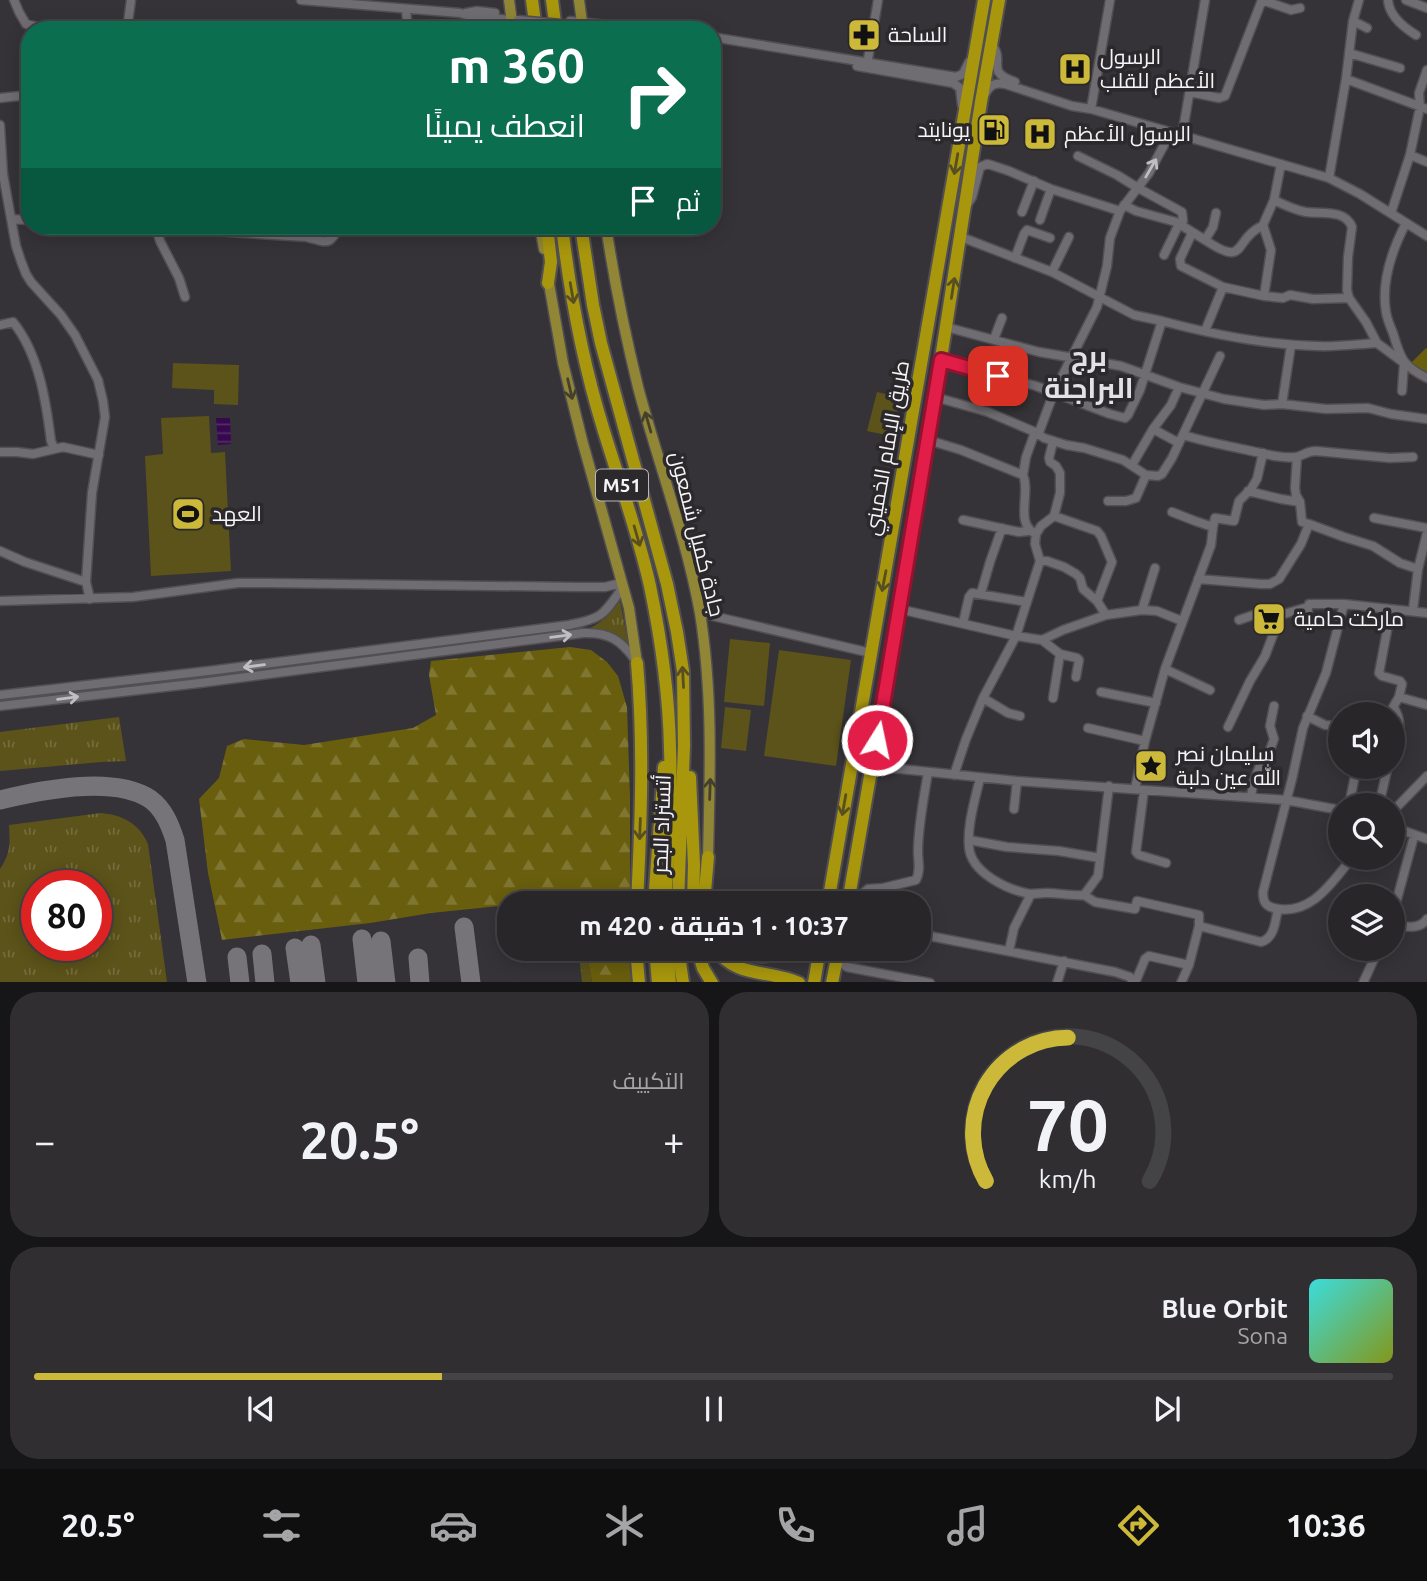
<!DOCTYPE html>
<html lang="ar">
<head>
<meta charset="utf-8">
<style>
	:root { --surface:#282629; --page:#302e31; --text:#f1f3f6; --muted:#a5a5a8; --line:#444346; --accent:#ccb939 }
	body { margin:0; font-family:Ubuntu,Cairo,sans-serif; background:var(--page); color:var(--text); direction:rtl; height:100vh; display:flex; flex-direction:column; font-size:26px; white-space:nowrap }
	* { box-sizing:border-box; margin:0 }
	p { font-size:23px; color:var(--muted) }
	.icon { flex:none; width:38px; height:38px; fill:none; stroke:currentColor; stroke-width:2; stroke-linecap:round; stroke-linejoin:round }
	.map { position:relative; height:982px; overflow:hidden; direction:ltr }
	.sheet { display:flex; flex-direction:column; gap:10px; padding:10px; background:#161517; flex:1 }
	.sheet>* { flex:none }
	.top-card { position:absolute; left:21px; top:21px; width:700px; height:214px; border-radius:28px; box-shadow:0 4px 18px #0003,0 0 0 2px var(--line); direction:rtl; background:#0b6e4f; color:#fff; overflow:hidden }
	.fabs { position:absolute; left:1328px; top:702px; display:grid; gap:14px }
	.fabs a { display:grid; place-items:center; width:77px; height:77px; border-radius:50%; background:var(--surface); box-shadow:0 4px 18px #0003,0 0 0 2px var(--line); font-size:35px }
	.speed { position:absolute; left:21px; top:870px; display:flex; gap:14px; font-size:35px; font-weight:700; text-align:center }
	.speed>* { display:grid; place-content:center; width:91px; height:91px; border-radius:50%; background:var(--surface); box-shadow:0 4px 18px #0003,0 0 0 2px var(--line); line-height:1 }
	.speed .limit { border:10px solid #d22; background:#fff; color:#111 }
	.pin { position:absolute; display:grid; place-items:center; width:60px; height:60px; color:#fff; margin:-30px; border-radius:14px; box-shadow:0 4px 10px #0006 }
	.me { position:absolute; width:77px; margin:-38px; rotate:10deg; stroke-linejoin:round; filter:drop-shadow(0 0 5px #0008) }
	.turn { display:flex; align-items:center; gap:24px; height:147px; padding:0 21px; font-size:32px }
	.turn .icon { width:91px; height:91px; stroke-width:2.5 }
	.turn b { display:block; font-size:49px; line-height:60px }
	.then { display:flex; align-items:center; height:66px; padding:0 21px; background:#0003; gap:14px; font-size:26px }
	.big { font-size:52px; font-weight:700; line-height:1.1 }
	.sheet .card { flex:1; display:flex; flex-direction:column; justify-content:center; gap:10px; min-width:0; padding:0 24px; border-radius:28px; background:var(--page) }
	.sheet .dial { align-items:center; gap:0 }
	.dial svg { height:182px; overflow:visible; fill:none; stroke:var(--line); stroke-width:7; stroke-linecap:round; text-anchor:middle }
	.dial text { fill:var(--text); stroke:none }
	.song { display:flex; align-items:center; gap:21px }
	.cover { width:84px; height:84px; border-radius:10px; background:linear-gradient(135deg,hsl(180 70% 55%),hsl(70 70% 35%)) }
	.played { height:7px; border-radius:4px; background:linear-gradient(90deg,var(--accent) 30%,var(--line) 30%) }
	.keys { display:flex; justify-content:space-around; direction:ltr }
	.heat { display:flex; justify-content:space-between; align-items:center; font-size:38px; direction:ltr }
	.sheet .tiles { flex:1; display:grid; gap:10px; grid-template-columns:1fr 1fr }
	.card:last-child { grid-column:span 2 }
	.trip { position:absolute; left:497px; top:891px; width:434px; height:70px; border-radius:28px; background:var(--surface); box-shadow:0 4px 18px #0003,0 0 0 2px var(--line); font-weight:700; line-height:70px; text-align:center; direction:rtl }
	.tabs { display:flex; height:112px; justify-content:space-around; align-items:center; background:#100f10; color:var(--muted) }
	.tabs .icon { width:49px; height:49px }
	.tabs .current { color:var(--accent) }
	.tabs b { font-size:32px; color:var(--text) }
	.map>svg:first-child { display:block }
	.grass { fill:url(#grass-tufts); fill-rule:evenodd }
	.forest { fill:url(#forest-firs) }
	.pitch { fill:#5c531a }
	.water { fill:url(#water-rules) }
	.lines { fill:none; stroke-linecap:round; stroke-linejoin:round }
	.taxiway { stroke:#767478; stroke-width:19 }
	.minor-casing { stroke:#514f52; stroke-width:11 }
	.major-casing { stroke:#514f52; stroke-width:13 }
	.highway-casing { stroke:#514f52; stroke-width:16 }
	.minor { stroke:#6f6d71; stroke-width:8 }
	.major { stroke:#918635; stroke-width:10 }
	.highway { stroke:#a8960d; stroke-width:12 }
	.minor-bridge-casing { stroke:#514f52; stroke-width:11; stroke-linecap:butt }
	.minor-bridge { stroke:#6f6d71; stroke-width:8 }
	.oneway { stroke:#574f21 }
	.oneway2 { stroke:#c0bec1 }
	.oneway3 { stroke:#44402e }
	.route-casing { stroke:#92132f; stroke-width:18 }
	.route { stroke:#e11d48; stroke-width:12 }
	.labels { text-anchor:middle; stroke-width:7; stroke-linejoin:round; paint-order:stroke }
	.shield { fill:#2b292c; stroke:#b9b7b9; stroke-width:2 }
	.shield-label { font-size:19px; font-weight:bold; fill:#f6f4f6 }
	.poi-label { font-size:21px; fill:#f6f4f6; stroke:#2b292c; text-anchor:start }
	.street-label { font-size:21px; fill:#f6f4f6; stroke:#2b292c }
	.district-label { font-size:28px; font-weight:bold; fill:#e3e1e5; stroke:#2b292c }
</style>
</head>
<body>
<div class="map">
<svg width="1427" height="983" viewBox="0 0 1427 983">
	<defs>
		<pattern id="grass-tufts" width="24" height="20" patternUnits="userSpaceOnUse" patternTransform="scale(1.75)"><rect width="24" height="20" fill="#5c531a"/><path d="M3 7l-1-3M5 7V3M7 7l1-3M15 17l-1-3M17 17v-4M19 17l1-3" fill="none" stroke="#746c3c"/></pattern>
		<pattern id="forest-firs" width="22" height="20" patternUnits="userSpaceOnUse" patternTransform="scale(1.75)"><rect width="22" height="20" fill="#695e0d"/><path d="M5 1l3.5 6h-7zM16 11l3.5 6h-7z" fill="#7f7631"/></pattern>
		<pattern id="water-rules" width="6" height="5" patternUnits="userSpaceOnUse" patternTransform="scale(1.75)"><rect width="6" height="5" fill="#36084e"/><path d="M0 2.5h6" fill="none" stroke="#542d68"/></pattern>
	</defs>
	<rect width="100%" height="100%" fill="#353337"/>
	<path class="grass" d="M620,601L629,647L588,629C602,623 611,613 620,601Z
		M119,717L126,761L101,762L0,771V732Z
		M101,813C122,815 139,823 148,844L167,982H0V869C11,852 10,844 9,825ZM37,886H96V945H37Z
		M581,949H586L592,982H582L579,955Z"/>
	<path class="forest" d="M1426,348L1427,349V375L1410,364Z
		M570,647L591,650L607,662L618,676L627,707L630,797V903H509V911L499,906L431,913L370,923L222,940L208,873L199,799L219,778L227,746L244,739L304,745L413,728L436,715L429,675L431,661Z
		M586,949H629L633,982H592Z"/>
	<path class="pitch" d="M173,363L239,365L238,405L214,404V390L172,388Z
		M877,392L901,398L891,436L867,431Z
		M209,416L211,453L225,452L231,571L151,576L145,456L163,454L161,418Z
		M730,639L770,643L764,706L724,702Z
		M779,650L851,660L836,766L764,756Z
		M725,707L751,710L746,751L721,748Z"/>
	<path class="water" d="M216,418H230L231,444L218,445Z"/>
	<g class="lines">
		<path class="taxiway" d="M0,800C41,790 113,775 150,799C164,809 170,825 175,840L197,983
			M464,927L471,983
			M362,939L367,983
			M381,941L386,983
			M311,945L316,983
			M295,948L300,983
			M262,954L265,983
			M237,957L240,983
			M418,958L420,983"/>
		<defs>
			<path id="minor" d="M14,0L19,12L26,24L38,27L65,30
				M301,0L460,13L473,17L514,20
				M1262,0L1291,10L1300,8
				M1388,0C1389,16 1403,27 1416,35
				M1406,0L1427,8
				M406,10L408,30
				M466,13L477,11L495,13
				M570,21L654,30
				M1353,21L1367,28
				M127,30L131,0
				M712,37L956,77L963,74L969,62
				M991,44C1007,61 983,71 1015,82
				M1349,53L1400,68
				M867,65L878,0
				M857,66L953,83L960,88L962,105
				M1346,79L1427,109
				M1190,92L1219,98L1225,96L1262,0
				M985,94C990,85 995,82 1005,84L1072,106L1091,109L1329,178L1360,194L1427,236
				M0,98L19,96L30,99
				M1091,109L1110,0
				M0,125L3,174L16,246L21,261L26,274L31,282L61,315L75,335L98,380L103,401L105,417L92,493L86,582L90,599
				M1182,136L1205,0
				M1410,155L1427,162
				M1078,156L1117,175L1138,188L1182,212L1183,221L1179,224L1164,255
				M1329,178L1346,79L1353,21L1359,0
				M1274,200C1284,205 1295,210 1306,212C1322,214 1345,209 1352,227L1348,257L1347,290L1349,298L1366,322L1377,343L1404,363L1402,391
				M967,205L972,197L980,167L987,164L991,165L1009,171L1051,189L1120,211
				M1124,205L1136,211L1176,222L1205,240L1213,227L1216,213
				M1022,212L1034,181
				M1391,213L1410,155L1420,107L1419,93L1427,70
				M11,219L30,220
				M1040,220L1051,189
				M1406,223C1392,250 1381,282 1386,312C1387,319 1390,326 1393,333C1400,357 1402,366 1427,378
				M136,226L306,237C327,242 329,247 340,226
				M156,227L160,241L179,278L185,297
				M1192,233L1180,259L1181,266L1223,287
				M1205,240C1247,268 1233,241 1260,227L1264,228
				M1015,258L1024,234L1027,230L1050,238
				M1052,272L1069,237
				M1264,296L1271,250L1263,225L1274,200L1281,164
				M1162,321C1211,334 1266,345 1317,346C1337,347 1358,344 1377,343
				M0,325L13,322C39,354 46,401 51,441L54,448
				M946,327L1039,352L1121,366L1179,387L1224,399L1264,405L1282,404L1326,409L1368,408L1391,414L1427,419
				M1205,331L1223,287L1264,296L1283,298L1290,295L1313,299L1349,298
				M994,339L1002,318
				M941,360L1036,386L1110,414L1125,418L1128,415L1140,390L1162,321L1134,315L1052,272L961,237
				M935,397L988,412L1035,432L1044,438L1066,445L1084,448L1123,460L1146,475L1158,476L1162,474L1172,458L1220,356
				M1282,404L1291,345
				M1153,429L1179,443
				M1038,435L1054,392L1097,307L1107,266L1110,238L1120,211L1149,173L1171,132
				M1183,435C1206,442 1224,445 1247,450C1262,453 1280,459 1296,457C1303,456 1306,451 1316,451L1390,458L1413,457
				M928,440L961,450L1023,475C1031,493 1014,524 1036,534L1035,544L1040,561L1016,636L983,698L966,739L954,775
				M0,452H17L33,454L63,447L99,455
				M1297,457L1295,488L1296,495L1300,502L1302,522L1309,524
				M1132,465L1153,429L1171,405L1179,387
				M1023,475L1026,457L1035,432
				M1248,491L1281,499L1300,502
				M1108,501H1126L1136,498L1146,475
				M1172,512L1195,521L1213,527L1215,518L1234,521L1239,501L1251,489L1257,479L1263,453
				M1054,516L1097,531L1101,536L1112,562L1097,601
				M1374,518L1427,528
				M963,520L1019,532L1028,531
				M1036,534L1041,526L1054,516L1060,493V473L1056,466L1050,462L1049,458L1053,442
				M0,551L25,562L86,582
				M1040,561H1047L1064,567L1076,574L1080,578L1083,589L1097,601L1106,615
				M1198,579L1261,584H1270L1279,579L1301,544L1309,524L1344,537L1373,546L1400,563L1418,569
				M981,593L990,562L1002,528
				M0,601L133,597L238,583H268L577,587H605L621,583
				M1344,604L1326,673L1303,728L1292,779L1263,892C1263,901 1265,906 1274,908C1311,917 1332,882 1352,858
				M899,609L1016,636L1042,640L1063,630L1106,615L1142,610L1157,611L1182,621
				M1142,610L1155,568
				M1413,610L1418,569L1427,533
				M700,613L871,653
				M1239,620L1262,612L1272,614H1284L1308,607
				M963,623L969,597L972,593L1027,602
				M1307,627L1308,607L1309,604H1344L1427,613
				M1042,640L1060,654L1053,698
				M1060,654L1077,658L1079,660L1076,677
				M1165,669L1210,690
				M1101,692L1156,703
				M0,695L208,671L569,625C604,618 603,615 623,587
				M1399,697L1427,705
				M983,698L1008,713L1020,716
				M0,706L200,683L583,633C609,632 621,640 636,661
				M1389,714L1399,697L1402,684L1400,681L1382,676L1379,673L1391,610
				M1307,716L1325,725L1337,726L1340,728
				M1228,727L1250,681L1265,656L1281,614
				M1088,728L1145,741
				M1393,748C1399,734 1403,722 1394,708
				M872,766L1017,781L1286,800L1340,810
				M980,778C975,800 967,825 969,847C971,873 1008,890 1030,894C1035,894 1041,893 1046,893C1059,893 1071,896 1084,895L1098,876L1109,786
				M1135,789L1145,741L1165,669L1211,545L1213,527
				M1144,790L1136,852L1139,855L1166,863
				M1251,797L1253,784L1262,760L1269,753L1274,739L1270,726L1274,706
				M1349,805L1357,766
				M1379,805L1388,766
				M1014,809L1017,781
				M1393,811L1427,776
				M1393,827L1427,839
				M969,840L1007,847L1059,851L1100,858
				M1084,895L1095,902L1135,909L1137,901L1199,915V926
				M863,903V893L868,889L883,888L916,880C921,870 918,862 918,852C918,825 924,798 928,772
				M1393,914L1414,836
				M1393,924C1405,927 1420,930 1427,919
				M919,934L1115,972L1130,977L1133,983
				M1009,951L1014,928L1031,894
				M837,960L847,967L930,983
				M1057,983L1064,961
				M1135,983L1145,959L1149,956L1189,965
				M1181,983L1189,965L1199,926L1261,942C1275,938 1275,921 1278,909
				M1363,983L1379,948"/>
			<path id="major" d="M509,0L513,30
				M579,0L583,30
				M540,226L544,249
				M606,226C614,280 625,334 638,387C658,463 686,536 700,613C713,694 710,775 708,857
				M548,278L563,363L582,440L629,608L637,663"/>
			<path id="highway" d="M532,0L536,30
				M552,0L556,30
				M547,226L551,262L548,283
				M562,226C570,294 583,363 603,428C619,481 638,532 650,586C661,639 669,695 670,749C672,800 668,852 665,903
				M581,226L593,305L601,343L667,584L677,632L683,671L684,746L678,903
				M690,777L694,865L693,903
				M637,903C641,823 644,743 637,663
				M654,903L664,767
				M704,903L708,857
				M828,903L984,0
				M848,903L899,609L921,473L935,397L981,102L999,0
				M636,948L639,983
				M655,948L658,983
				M667,948L670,983
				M678,948L683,983
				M697,948L703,968L712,983
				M715,948C736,979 769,969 799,983
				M734,948C754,958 767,959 786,948
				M814,983L820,948
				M832,983L839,948"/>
		</defs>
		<use href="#minor" class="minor-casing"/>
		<use href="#major" class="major-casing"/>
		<use href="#highway" class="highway-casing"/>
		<use href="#minor" class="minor"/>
		<use href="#major" class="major"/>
		<use href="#highway" class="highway"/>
		<defs>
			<path id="minor-bridge" d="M518,20L571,25"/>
		</defs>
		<use href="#minor-bridge" class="minor-bridge-casing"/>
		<use href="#minor-bridge" class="minor-bridge"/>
	</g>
	<defs><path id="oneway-shaft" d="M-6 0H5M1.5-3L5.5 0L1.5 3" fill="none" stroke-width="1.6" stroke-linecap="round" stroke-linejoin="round" transform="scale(1.75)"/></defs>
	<g class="oneway">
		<use href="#oneway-shaft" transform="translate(956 164) rotate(100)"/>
		<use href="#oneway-shaft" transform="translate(953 288) rotate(-81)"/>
		<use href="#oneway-shaft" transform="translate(572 293) rotate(80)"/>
		<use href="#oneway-shaft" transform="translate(637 536) rotate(74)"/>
		<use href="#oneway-shaft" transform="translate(884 581) rotate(101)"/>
		<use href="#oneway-shaft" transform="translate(683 677) rotate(-93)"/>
		<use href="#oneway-shaft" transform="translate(844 805) rotate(100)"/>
		<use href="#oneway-shaft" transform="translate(640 829) rotate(92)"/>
	</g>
	<g class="oneway2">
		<use href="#oneway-shaft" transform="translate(1151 168) rotate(-60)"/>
		<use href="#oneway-shaft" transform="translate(561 636) rotate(-7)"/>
		<use href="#oneway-shaft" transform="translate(254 666) rotate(173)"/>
		<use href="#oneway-shaft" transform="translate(68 698) rotate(-7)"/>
	</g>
	<g class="oneway3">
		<use href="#oneway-shaft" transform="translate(570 389) rotate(77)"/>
		<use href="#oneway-shaft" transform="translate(648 422) rotate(-106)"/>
		<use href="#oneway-shaft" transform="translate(710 789) rotate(-88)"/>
	</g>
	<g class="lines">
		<defs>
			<path id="route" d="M877,740L941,360L998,376"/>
		</defs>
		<use href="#route" class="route-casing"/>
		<use href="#route" class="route"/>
	</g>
	<defs>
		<symbol id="pharmacy-square" viewBox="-11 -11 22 22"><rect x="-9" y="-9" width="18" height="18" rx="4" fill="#ccb939" stroke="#2b292c"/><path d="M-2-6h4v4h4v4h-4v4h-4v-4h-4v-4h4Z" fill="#111"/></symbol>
		<symbol id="hospital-square" viewBox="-11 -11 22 22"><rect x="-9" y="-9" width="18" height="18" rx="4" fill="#ccb939" stroke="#2b292c"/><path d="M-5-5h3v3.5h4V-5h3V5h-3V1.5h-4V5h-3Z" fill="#111"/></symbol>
		<symbol id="fuel-square" viewBox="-11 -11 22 22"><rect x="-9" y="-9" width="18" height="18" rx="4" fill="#ccb939" stroke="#2b292c"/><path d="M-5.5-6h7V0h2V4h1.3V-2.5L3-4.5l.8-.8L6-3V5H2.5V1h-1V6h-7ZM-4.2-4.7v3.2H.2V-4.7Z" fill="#111"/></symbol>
		<symbol id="stadium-square" viewBox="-11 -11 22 22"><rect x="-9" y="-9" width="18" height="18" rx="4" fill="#ccb939" stroke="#2b292c"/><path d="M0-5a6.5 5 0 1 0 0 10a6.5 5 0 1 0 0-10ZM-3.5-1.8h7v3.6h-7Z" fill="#111"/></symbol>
		<symbol id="supermarket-square" viewBox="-11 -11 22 22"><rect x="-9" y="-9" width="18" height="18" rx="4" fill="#ccb939" stroke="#2b292c"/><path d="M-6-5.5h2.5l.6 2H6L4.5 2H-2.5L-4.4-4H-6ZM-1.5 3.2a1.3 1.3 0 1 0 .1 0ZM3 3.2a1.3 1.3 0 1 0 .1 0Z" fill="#111"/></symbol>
		<symbol id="sight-square" viewBox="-11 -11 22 22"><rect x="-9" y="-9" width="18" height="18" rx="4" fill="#ccb939" stroke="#2b292c"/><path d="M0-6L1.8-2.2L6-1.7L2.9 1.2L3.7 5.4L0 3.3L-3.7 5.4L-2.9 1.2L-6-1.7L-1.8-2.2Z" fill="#111"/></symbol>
	</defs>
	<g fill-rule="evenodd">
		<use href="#pharmacy-square" x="845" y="16" width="38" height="38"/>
		<use href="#hospital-square" x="1056" y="50" width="38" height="38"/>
		<use href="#fuel-square" x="975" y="111" width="38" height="38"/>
		<use href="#hospital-square" x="1021" y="115" width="38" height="38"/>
		<use href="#stadium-square" x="169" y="495" width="38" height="38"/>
		<use href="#supermarket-square" x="1250" y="600" width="38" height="38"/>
		<use href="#sight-square" x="1132" y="747" width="38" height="38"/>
	</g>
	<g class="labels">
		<rect class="shield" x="596" y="469.5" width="52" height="31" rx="5"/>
		<g class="shield-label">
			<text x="622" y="492">M51</text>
		</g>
		<g class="poi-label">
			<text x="888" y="42">الساحة</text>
			<text x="1100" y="64">الرسول<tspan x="1100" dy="24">الأعظم للقلب</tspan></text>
			<text x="970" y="137" text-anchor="end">يونايتد</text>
			<text x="1064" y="141">الرسول الأعظم</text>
			<text x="212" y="521">العهد</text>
			<text x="1294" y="626">ماركت حامية</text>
			<text x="1176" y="761">سليمان نصر<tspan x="1176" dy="24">الله عين دلبة</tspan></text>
		</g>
		<g class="street-label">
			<text transform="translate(887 448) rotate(-80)" y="7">طريق الإمام الخميني</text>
			<text transform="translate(697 534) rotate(76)" y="7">جادة كميل شمعون</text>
			<text transform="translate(662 824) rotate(-88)" y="7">أتستراد البحر</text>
		</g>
		<g class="district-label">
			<text x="1089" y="366">برج<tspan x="1089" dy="32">البراجنة</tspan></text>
		</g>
	</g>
</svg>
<div class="fabs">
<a><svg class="icon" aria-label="sound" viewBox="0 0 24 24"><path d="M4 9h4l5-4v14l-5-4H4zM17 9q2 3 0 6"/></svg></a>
<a><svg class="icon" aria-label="search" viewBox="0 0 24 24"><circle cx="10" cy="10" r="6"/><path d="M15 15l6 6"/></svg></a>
<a><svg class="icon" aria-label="layers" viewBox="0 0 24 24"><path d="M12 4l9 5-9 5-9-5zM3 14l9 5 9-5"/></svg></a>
</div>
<div class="speed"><div class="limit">80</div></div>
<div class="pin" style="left:998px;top:376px;background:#d93025"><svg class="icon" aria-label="arrive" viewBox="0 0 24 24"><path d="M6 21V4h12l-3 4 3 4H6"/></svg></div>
<svg class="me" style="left:877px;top:740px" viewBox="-20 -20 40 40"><circle r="17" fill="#e11d48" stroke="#fff" stroke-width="3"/><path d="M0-11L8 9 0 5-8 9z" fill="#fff"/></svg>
<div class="trip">10:37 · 1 دقيقة · 420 m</div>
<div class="top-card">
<div class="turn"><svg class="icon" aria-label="right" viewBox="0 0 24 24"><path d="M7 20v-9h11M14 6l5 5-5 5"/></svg><div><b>360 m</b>انعطف يمينًا</div></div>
<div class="then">ثم<svg class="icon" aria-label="arrive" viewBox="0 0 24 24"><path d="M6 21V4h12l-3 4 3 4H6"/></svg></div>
</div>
</div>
<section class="sheet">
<div class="tiles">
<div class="card dial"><svg viewBox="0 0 100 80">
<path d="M14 69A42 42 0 1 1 86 69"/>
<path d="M14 69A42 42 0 0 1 50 6" stroke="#ccb939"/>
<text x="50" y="56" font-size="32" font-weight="700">70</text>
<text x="50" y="72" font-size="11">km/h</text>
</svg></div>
<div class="card"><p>التكييف</p>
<div class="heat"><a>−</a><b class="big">20.5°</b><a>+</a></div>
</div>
<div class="card">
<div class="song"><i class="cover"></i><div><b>Blue Orbit</b><p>Sona</p></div></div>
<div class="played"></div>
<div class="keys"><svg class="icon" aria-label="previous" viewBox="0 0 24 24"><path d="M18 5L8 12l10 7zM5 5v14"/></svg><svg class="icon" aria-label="pause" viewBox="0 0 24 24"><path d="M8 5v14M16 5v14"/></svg><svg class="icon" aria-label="next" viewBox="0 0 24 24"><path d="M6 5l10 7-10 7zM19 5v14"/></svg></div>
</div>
</div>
</section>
<nav class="tabs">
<b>10:36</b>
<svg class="icon current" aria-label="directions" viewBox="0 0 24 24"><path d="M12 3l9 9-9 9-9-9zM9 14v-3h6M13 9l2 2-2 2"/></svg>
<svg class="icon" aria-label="music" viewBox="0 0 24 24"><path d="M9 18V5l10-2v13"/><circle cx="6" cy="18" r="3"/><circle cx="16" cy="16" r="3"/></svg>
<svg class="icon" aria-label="phone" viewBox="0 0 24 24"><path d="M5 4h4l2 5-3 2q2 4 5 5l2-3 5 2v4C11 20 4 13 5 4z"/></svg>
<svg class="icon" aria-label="climate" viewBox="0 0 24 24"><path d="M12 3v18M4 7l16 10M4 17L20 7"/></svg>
<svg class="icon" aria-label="car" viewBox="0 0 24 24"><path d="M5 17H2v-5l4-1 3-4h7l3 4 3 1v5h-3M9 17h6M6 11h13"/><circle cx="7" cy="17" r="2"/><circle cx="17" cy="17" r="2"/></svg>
<svg class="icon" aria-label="filters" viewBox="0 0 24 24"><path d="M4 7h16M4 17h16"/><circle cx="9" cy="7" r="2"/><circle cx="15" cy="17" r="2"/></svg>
<b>20.5°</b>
</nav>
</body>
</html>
